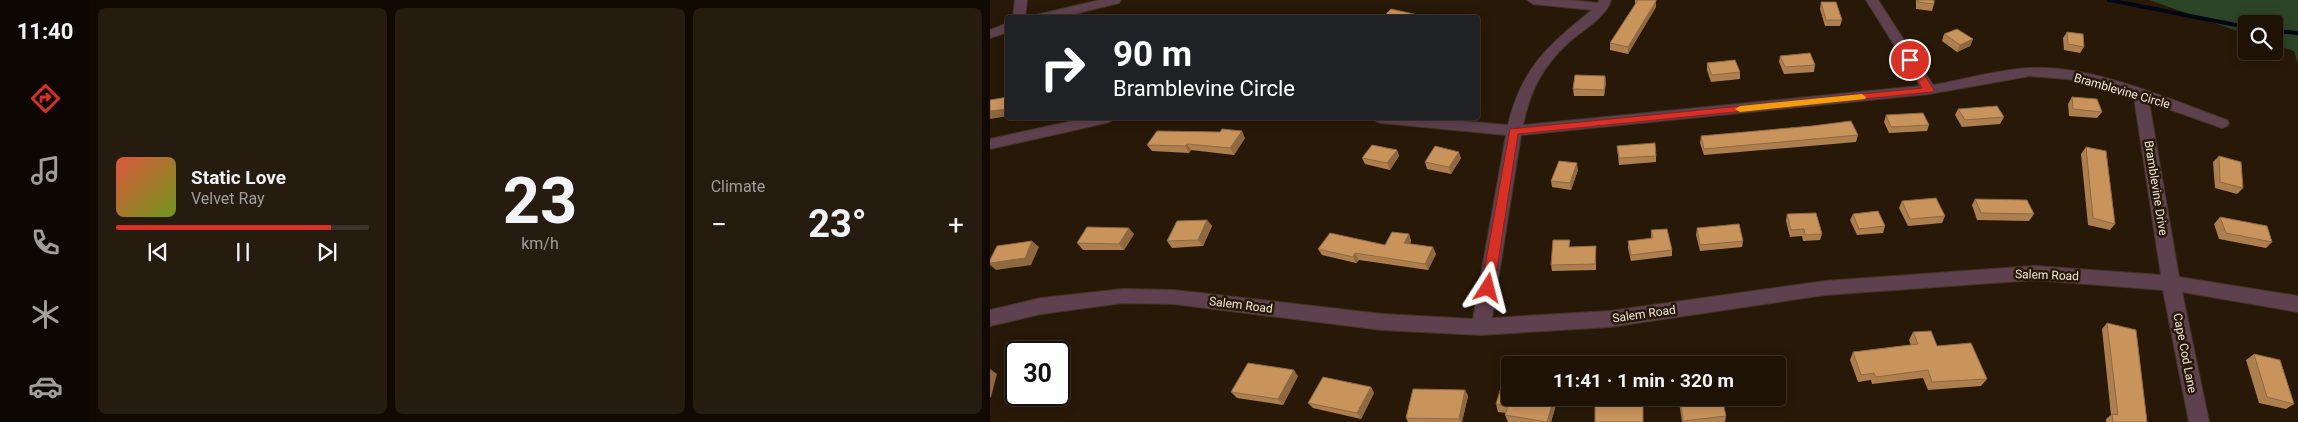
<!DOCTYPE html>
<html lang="en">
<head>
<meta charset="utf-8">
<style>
	:root { --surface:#1e1205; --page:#261b0f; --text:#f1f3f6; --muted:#a19e9a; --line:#3c3227; --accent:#d93025 }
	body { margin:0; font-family:Roboto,sans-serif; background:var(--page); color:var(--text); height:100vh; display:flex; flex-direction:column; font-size:19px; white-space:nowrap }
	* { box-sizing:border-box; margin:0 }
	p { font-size:16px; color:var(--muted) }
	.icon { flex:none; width:28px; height:28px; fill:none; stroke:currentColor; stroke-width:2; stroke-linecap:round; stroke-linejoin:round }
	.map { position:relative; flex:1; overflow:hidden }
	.drawer { display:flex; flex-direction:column; gap:8px; padding:8px; background:#100a03; width:900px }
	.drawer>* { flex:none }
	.guide { position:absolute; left:15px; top:15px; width:475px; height:105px; border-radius:5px; box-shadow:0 2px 12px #0003,0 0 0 1px var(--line); background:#202124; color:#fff; overflow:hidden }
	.buttons { position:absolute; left:1248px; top:15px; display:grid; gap:10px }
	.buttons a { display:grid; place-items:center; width:45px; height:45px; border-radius:5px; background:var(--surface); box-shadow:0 2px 12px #0003,0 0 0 1px var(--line); font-size:25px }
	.speed { position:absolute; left:15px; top:341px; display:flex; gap:10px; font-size:25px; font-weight:700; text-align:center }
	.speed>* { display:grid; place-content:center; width:65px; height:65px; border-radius:50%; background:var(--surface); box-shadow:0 2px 12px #0003,0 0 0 1px var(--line); line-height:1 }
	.speed .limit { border:2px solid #111; border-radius:8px; background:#fff; color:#111 }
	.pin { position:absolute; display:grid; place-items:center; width:42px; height:42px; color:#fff; margin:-21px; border:2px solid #fff; border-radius:50%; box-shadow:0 1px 5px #0007 }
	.me { position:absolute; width:55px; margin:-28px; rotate:9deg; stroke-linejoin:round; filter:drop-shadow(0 0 4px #0008) }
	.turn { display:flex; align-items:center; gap:18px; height:105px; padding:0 25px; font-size:22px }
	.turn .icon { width:65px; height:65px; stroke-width:2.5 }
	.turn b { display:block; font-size:35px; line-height:42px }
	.big { font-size:38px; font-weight:700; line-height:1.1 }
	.drawer .tile { flex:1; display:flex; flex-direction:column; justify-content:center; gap:8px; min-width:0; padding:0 18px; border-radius:8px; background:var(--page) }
	.drawer .dial { align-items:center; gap:0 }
	.dial b { font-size:65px; line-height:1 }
	.song { display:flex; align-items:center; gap:15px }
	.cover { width:60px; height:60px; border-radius:8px; background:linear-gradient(135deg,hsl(10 70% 55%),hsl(80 70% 35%)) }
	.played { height:5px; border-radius:2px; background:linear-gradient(90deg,var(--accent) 85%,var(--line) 85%) }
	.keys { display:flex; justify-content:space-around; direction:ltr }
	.heat { display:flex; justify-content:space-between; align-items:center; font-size:28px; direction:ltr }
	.drawer .tiles { flex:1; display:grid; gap:8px; grid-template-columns:repeat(3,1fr) }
	.trip { position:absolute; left:511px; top:356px; width:285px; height:50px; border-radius:5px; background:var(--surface); box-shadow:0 2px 12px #0003,0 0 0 1px var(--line); font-weight:700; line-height:50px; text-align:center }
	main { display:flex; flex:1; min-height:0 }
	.tabs { display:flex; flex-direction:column; width:90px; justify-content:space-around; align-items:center; background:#0c0702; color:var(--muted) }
	.tabs .icon { width:35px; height:35px }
	.tabs .current { color:var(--accent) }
	.tabs b { font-size:22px; color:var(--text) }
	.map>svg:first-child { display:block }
	.green { fill:#2b4526 }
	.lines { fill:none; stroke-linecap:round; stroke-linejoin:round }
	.stream { stroke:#000815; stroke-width:4 }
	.minor-casing { stroke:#443525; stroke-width:2 }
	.minor { fill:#5e414e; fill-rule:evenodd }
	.wall { fill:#ad7f4f }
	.shaded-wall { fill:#8d6840 }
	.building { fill:#c9945c; stroke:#8d6840 }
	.route { fill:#d93025; stroke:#8d1f18 }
	.slow { fill:#f59e0b }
	.labels { text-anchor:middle; stroke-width:5; stroke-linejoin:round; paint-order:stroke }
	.street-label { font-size:12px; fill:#f1e6db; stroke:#281807 }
</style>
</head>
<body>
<main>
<nav class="tabs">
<b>11:40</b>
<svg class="icon current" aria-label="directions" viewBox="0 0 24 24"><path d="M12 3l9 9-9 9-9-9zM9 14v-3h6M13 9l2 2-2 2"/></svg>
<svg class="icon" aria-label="music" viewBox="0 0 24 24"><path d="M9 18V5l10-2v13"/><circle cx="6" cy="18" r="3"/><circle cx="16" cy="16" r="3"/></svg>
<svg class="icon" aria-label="phone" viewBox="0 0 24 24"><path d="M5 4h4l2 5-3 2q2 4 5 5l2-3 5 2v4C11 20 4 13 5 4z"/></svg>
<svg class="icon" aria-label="climate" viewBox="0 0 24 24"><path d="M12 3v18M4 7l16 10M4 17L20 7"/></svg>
<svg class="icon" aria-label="car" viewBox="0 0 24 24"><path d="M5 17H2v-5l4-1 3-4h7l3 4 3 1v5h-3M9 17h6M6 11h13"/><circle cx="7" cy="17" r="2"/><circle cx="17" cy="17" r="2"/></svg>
</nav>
<section class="drawer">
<div class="tiles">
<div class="tile">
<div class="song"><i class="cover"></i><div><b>Static Love</b><p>Velvet Ray</p></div></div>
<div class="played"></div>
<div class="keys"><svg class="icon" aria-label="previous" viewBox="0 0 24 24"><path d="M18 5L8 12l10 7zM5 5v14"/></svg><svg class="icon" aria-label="pause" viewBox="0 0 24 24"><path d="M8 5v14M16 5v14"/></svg><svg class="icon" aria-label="next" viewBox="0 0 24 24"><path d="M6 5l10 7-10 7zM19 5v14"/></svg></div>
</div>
<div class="tile dial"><b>23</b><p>km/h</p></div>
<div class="tile"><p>Climate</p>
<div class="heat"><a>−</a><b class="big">23°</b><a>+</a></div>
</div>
</div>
</section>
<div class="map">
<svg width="1308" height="422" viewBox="0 0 1308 422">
	<rect width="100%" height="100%" fill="#281807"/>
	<path class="green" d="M1159,0H1308V64L1304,51L1284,44V24H1256V34Z"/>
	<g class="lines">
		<path class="stream" d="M1119,0L1256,27
			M1284,31L1308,33"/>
		<defs>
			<path id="minor" d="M25,0H37L35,18H23Z
				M110,0H131L129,3L68,18H44L46,15Z
				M537,0H580L608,3L609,0H621C616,18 592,30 578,43C552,67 540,91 533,125L930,86L876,0H888L943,85C972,80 1011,69 1040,68C1102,65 1179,99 1237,120L1239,123L1237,126L1232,128L1159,102L1189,277L1308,296V312L1192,292L1219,422H1199L1173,290L1045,280L835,295L620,327L491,335L392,330L184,304L133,303L51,314L0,326V310L51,298L133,289L184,290L392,314L483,319L516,135L391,123L386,121L384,118H436L518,125C532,67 558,46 602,10L543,4ZM1040,76L1089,80L1144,97L1171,275L1045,266L835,281L620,311L502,318L531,135L939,94Z
				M18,23V32L0,38V30Z
				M96,118H123L121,121L116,123L0,149V139Z"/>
		</defs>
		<use href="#minor" class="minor-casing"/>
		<use href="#minor" class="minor"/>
	</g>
	<path class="wall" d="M645,0H666V7L638,54L620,50V43L645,5Z
		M926,0H944V4L942,11L926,9Z
		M831,2L852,20L850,26H835L830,9Z
		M1077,32L1094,47L1090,53L1074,50L1073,38Z
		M954,34L983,39L980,46L967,52L952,41Z
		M790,56L825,65L824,72L794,74L789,62Z
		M717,63L750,72V79L721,82L717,70Z
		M615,76L616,83L614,96H584L583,89Z
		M1082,97L1112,112L1107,118L1079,116L1078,104Z
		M968,109L1014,117L1010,124L972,127L965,115Z
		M896,115L939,125L937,131L899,133L894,122Z
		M822,126L868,135L866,142L714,155L710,143L711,136Z
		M255,138L244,155L201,150L199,153L162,151L157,145Z
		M627,146L666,156V162L629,165Z
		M1096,147L1125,224L1120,230L1098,225L1091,154Z
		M407,150L409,156L400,170L375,164L372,158Z
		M1229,156L1253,188L1247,194L1225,188L1223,162Z
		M471,158L461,174L437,169L435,162Z
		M588,170L581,190L562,187L561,181Z
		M985,199L1044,214L1039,221L987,220L982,205Z
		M912,201L955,216L952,223L918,226L909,208Z
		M797,214L832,234L830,240L813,241L812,236L800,237L796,221Z
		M863,214L895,226L893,233L867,235L860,220Z
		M1230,217L1282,242L1276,248L1229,239L1224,224Z
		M217,220L222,226L213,246L182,248L177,241Z
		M707,228L753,241L752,247L710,251L706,235Z
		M661,230L682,250V256L641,261L638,248V241L661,239Z
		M144,234L134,250H93L87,243Z
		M419,234L421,241L420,244L446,254L438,270L369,260L366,263L332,255L328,249L395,245Z
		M606,246V270L562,271L561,265L581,247Z
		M1117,323L1157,422H1116V419L1121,415L1112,329Z
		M923,332L947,346L997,379L991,386L938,390L933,378L882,384L881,380L868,382L860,360L863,352L921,345L919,340Z
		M1264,354L1304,404L1296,409L1269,403L1256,360Z
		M308,376L293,405L247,398L241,392Z
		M381,387L384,393L371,419L323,408L318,403Z
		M475,390L478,396L472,422H418L416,418Z
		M520,398H568L561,422H518L515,415L516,413L508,412L506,404Z
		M689,398L736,416L735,422H692L689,402Z"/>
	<path class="shaded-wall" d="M666,1V7L638,54V47Z
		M488,22L489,29L488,31Z
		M983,39L980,46L967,52L970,45Z
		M615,76L616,83L614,96V90Z
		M18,109V116L0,119V111Z
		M252,131L255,138L244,155L240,148Z
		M197,144L201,150L199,153L195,146Z
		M407,150L409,156L400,170L397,163Z
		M469,152L471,158L461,174L459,167Z
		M587,163L588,170L581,190L580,183Z
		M217,220L222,226L213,246L208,240Z
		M139,228L144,234L134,250L129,244Z
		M419,234L421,241L417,249L414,243Z
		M42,241L49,247L41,265L6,270L0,265V263Z
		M443,247L446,254L438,270L435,264Z
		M365,253L369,260L366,263L363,257Z
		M0,369L7,374L1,397L0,398Z
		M304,370L308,376L293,405L288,399Z
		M381,387L384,393L371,419L367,413Z
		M475,390L478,396L472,422H471L469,419Z
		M564,398H568L561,422H557Z"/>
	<path class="building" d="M648,0H666V1L638,47L620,43Z
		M928,0H944V4L928,2Z
		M831,2H846L852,20H836Z
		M401,9L428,15L425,18H392Z
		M967,29L983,39L970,45L954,34Z
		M1077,32L1093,34L1094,47L1078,44Z
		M820,53L825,65L795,67L790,56Z
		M745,60L750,72L722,75L717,63Z
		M585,75L615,76L614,90L583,89Z
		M18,97V109L0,111V100Z
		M1082,97L1107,99L1112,112L1083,109Z
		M1007,106L1014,117L975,120L968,109Z
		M933,113L939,125L901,127L896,115Z
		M861,121L868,135L714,149L711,136L822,126Z
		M232,129L252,131L240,148L197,144L195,146L157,145L167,131L230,132Z
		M665,143L666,156L629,158L627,146Z
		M382,145L407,150L397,163L372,158Z
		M445,146L469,152L459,167L435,162Z
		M1096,147L1116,151L1125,224L1103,218Z
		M1229,156L1251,162L1253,188L1230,182Z
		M569,161L587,163L580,183L561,181Z
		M946,198L955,216L920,219L912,201Z
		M985,199L1037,200L1044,214L991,213Z
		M888,211L895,226L869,229L863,214Z
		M826,213L832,234L815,235L814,229L801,230L797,214Z
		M1230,217L1277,226L1282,242L1236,233Z
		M217,220L208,240L177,241L187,221Z
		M749,224L753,241L710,245L707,228Z
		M97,227L139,228L129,244L87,243Z
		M677,229L682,250L641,255L638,241L663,238L661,230Z
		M402,232L419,234L414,243L443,247L435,264L365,253L363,257L328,249L340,233L395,245Z
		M563,240H580L579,247L606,246L605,264L561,265Z
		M42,241L35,258L0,263V260L7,246Z
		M1117,323L1146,330L1157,422H1123L1122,414L1128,415Z
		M941,331L947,346L981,343L997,379L942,382L938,370L886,377L884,373L871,375L863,352L928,344L923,332Z
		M1264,354L1290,360L1304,404L1277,397Z
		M258,363L304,370L288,399L241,392Z
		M333,377L381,387L367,413L318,403Z
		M513,381L520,382V398H564L557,422L515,415L518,406L506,404Z
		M423,389L475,390L469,419L416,418Z
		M633,398H653V422H605V402L633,401Z
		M690,398H732L736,416L693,421Z"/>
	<path class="route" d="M920,57L925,60L944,90L942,92L528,134L504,288L502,292H493L491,288L520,129L932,88L915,60Z"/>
	<path class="slow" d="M872,94L876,97L875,99L750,112L745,109L750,106Z"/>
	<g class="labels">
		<g class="street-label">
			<text transform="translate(1132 91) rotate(16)" y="4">Bramblevine Circle</text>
			<text transform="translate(1166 188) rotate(81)" y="4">Bramblevine Drive</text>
			<text transform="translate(1057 275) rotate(2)" y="4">Salem Road</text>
			<text transform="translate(251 305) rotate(7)" y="4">Salem Road</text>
			<text transform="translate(654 314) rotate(-8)" y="4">Salem Road</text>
			<text transform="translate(1195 353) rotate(79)" y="4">Cape Cod Lane</text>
		</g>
	</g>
</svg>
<div class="buttons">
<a><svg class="icon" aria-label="search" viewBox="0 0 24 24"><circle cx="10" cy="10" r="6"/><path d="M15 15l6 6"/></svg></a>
</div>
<div class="speed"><div class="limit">30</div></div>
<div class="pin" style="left:920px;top:60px;background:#d93025"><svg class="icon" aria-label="arrive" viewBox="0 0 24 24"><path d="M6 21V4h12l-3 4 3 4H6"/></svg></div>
<svg class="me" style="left:498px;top:288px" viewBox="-20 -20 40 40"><path d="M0-17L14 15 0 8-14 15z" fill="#d93025" stroke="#fff" stroke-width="4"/></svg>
<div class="trip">11:41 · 1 min · 320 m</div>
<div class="guide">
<div class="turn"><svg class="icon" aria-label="right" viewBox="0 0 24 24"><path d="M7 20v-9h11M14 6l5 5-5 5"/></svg><div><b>90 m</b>Bramblevine Circle</div></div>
</div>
</div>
</main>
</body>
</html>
